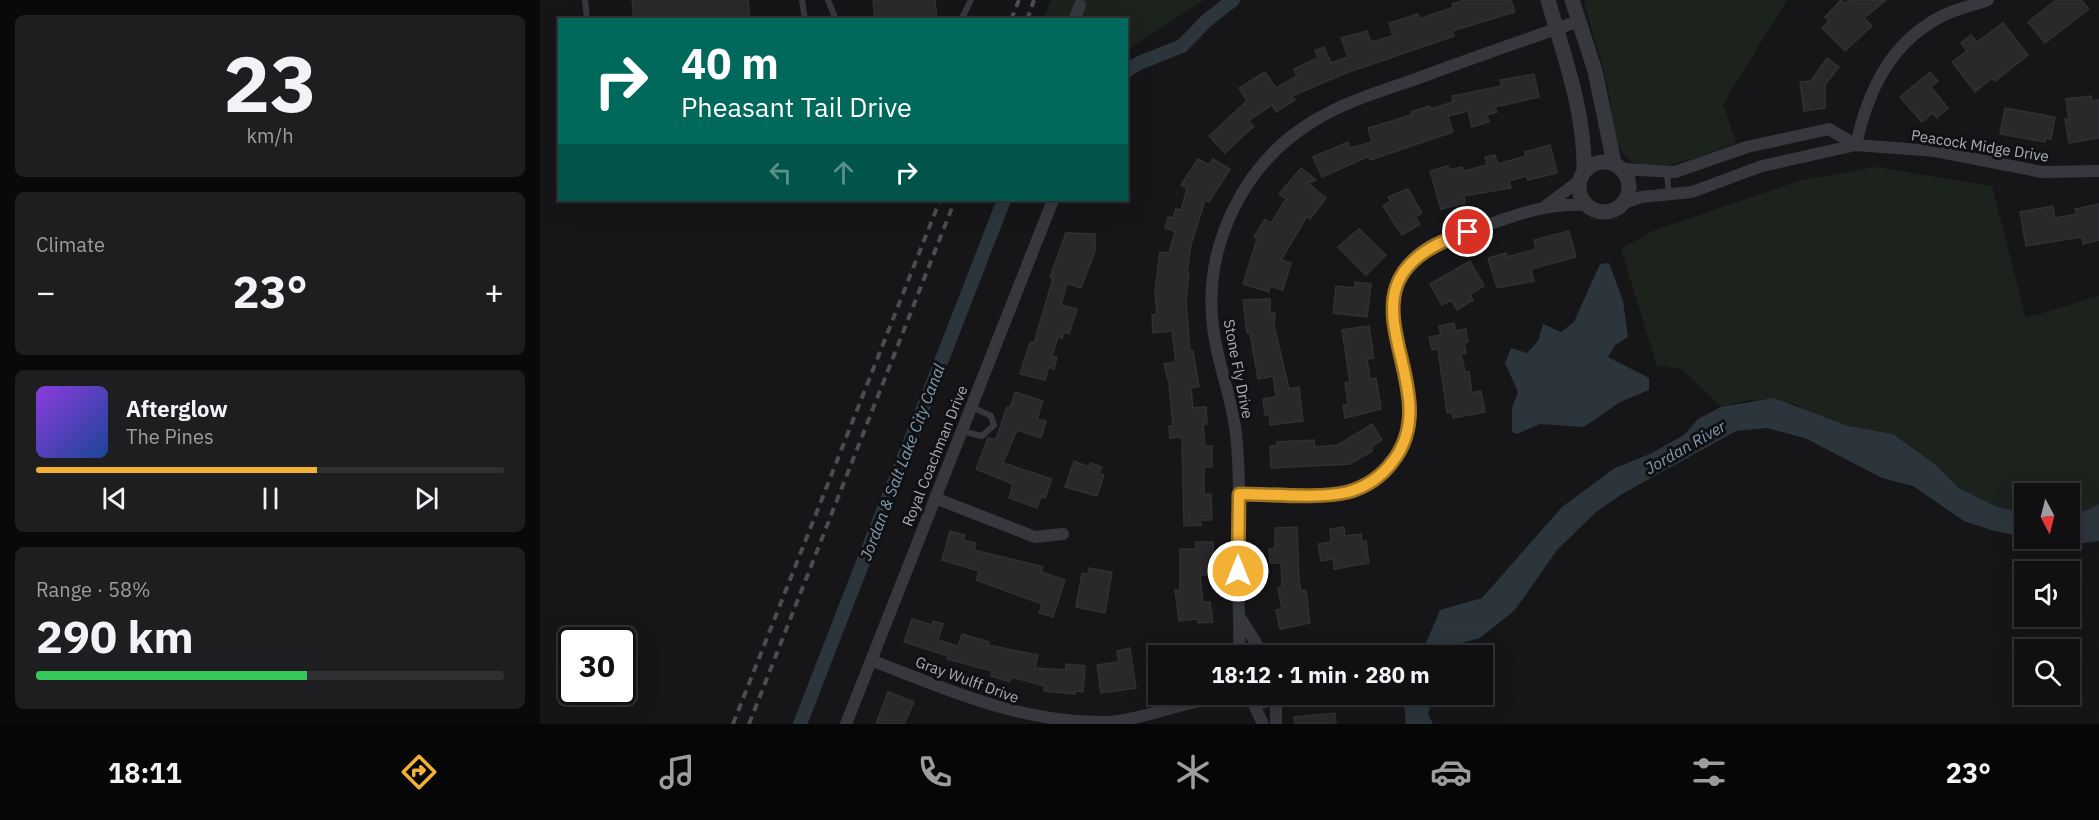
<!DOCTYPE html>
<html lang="en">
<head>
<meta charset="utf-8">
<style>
	:root { --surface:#101012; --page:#1e1e20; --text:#f1f3f6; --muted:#9c9d9f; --line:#303032; --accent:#f2b134 }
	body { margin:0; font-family:"IBM Plex Sans",sans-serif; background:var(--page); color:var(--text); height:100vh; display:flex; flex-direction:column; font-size:22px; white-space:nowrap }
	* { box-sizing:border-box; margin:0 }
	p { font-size:20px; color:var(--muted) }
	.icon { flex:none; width:33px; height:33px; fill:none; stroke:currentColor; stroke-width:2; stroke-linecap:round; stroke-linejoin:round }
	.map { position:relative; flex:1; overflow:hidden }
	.side { display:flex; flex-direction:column; gap:15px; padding:15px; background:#09090a; width:540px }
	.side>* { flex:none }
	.hud { position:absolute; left:18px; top:18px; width:570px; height:183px; border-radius:0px; box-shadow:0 6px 24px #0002,0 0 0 2px var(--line); background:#00695c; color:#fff; overflow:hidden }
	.needle { width:39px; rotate:173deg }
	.controls { position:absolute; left:1474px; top:483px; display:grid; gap:12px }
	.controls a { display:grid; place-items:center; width:66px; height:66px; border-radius:0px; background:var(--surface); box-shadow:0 6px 24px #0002,0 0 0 2px var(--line); font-size:30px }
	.speed { position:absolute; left:18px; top:627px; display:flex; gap:12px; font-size:30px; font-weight:700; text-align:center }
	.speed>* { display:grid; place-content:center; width:78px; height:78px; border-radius:50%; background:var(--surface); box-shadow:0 6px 24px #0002,0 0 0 2px var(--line); line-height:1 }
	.speed .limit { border:3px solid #111; border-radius:9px; background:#fff; color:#111 }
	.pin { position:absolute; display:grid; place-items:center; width:51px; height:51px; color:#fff; margin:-26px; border:3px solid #fff; border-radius:50%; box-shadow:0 2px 6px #0007 }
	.me { position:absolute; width:66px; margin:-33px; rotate:0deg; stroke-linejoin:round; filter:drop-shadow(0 0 4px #0008) }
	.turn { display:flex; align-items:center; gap:21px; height:126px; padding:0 24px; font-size:27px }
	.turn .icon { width:78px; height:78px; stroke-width:2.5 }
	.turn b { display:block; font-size:42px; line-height:51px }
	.lanes { display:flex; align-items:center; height:57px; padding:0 24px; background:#0003; justify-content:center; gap:30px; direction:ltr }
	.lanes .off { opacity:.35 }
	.big { font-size:45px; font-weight:700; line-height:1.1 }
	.side .tile { flex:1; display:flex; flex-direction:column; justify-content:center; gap:9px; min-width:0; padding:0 21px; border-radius:9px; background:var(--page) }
	.side .dial { align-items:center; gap:0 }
	.dial b { font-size:78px; line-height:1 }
	.song { display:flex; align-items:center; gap:18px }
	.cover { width:72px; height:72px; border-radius:9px; background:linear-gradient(135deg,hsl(270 70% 55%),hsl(220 70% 35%)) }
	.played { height:6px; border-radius:3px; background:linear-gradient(90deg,var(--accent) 60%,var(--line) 60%) }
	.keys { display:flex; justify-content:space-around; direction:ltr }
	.heat { display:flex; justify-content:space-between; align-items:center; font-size:33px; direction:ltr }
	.charge { height:9px; border-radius:4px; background:linear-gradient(90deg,#34c759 58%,var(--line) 0) }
	.trip { position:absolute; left:608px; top:645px; width:345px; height:60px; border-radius:0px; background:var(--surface); box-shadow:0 6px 24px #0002,0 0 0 2px var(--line); font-weight:700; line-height:60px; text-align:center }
	.dock { display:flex; height:96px; justify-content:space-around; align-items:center; background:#060607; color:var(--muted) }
	.dock .icon { width:42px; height:42px }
	.dock .current { color:var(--accent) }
	.dock b { font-size:27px; color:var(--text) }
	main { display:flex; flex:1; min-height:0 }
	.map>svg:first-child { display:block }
	.green { fill:#1c231d }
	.water { fill:#2c353c }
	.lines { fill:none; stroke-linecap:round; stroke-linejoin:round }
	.canal { stroke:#2c353c; stroke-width:14 }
	.building { fill:#29292c; stroke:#303034; stroke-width:1.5 }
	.service { stroke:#37383d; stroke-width:6 }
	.minor { stroke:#37383d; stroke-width:12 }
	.tertiary { stroke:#37383d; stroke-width:15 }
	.rail { stroke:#4a4c52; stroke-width:4; stroke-dasharray:8 6; stroke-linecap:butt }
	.route-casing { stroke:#9d7322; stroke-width:15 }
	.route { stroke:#f2b134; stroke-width:10 }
	.labels { text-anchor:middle; stroke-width:6; stroke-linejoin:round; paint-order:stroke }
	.street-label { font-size:15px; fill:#a8adb8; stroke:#111113 }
	.water-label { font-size:16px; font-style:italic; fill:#7f9bb3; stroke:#111113 }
</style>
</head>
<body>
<main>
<section class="side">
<div class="tile dial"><b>23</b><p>km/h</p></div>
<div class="tile"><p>Climate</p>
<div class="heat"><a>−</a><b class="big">23°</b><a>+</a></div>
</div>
<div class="tile">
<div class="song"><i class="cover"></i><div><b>Afterglow</b><p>The Pines</p></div></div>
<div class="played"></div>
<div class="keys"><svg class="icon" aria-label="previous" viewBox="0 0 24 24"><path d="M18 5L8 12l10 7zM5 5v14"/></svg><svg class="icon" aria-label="pause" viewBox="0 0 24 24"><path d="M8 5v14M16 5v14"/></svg><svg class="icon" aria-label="next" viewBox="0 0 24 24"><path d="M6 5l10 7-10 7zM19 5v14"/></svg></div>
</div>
<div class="tile"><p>Range · 58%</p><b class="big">290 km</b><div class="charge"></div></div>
</section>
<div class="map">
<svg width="1559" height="724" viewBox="0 0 1559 724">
	<rect width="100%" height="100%" fill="#161618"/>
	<path class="green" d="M511,0H664L587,50L586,20H503Z
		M1044,0H1247L1183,104L1196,143C1168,153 1101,185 1080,149C1071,133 1072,107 1068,90C1062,59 1051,30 1044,0Z
		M1336,167L1452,186L1486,318L1559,296V504L1545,511L1530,515V494H1485V513L1457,507L1419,488L1396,465L1353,434L1308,426L1278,416L1255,404L1209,400L1181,407L1142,369L1117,366L1081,249L1113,231L1258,181Z"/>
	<path class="water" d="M1069,263L1083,301L1088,337L1075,345L1068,357L1109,378V390L1080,402L1044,427L1000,424L977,434L972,432V408L978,392L965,363L971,348L987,353L998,341L1003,324L1021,332L1034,322L1060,264Z
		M1234,398L1308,426L1353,434L1396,465L1419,488L1457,507L1485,513V538H1530V515L1545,511L1559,504V541L1527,545L1454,531L1424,521L1373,486L1342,478L1265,438L1227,428L1196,431L1082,494L1056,512L1017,550L975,610L940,638L917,644L907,655H881L900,610L942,598L1022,507L1075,468L1110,454L1144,435L1158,419L1181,407Z
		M863,695H895L888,714L893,724H866Z"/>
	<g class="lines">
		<path class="canal" d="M586,71L599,63L642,46L666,21L693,0
			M260,724L464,200"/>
	</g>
	<path class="building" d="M92,0H208L210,20H94Z
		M333,0H395L397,20H335Z
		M925,0H971L975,12L912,31L914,36L806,73L752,96L755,100L736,112L732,105L708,121L714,126L685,153L669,136L707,101L699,88L725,72L736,88L757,76L754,69L778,58L775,51L784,47L791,63L808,57L801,38L827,31L831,42L853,36L849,23L878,14L879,19L914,7L912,4Z
		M1301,0L1305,4L1309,0H1346L1324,18L1332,26L1305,51L1282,28L1289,21L1285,17Z
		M1516,0H1541L1549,9L1505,43L1488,22Z
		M1463,23L1488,55L1455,81L1452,78L1435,92L1412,62L1427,51L1421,43L1431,35L1437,42Z
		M1287,58L1299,67L1285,85V108L1264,111L1260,82L1271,81Z
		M1390,72L1398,81L1391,87L1408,108L1397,118L1393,113L1382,122L1360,97Z
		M994,74L999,97L955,107L957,112L947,115L949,122L932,127L928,111L908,116L913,132L830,160L829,156L782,177L773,157L808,142L810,148L832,142L828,128L872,115L871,112L890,106L891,109L913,102L912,96L962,86L960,80Z
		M1551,96L1552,101L1559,100V138L1529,143L1525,119L1529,120L1526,99Z
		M1465,108L1515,117L1511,139L1506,138L1505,142L1460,134Z
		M1010,145L1017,173L988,180L987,176L969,181L971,188L924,196L925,203L901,209L890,171L908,166L909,170L922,167L924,171L947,165L945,157L955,155L958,164L986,156L985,152Z
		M658,159L669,165L673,159L690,169L669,202L665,200L651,245L647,273H649L646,299L650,351H653L659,386L651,388L653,408L666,407L667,424H663L665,446H672V467H664V494H671L672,520H660L661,525L644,526L642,437L630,438L629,426H633L629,384L624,364L636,362L632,331L613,333L612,315L617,314L615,291L620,252L629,253L635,231L625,228L628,217L633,218L636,209L641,210L647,189L641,185Z
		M761,168L776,180L768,183L786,198L770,219L767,216L741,260L751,263L743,290L729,286V292L703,284L717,239L714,237L725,219L731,223L746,199L739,194Z
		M868,189L882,213L875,217L880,224L862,235L843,206L851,201L848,197Z
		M1559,204V240L1543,244L1542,237L1486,246L1480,212L1513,206L1515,218L1537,214L1535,209Z
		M819,229L846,255L826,275L798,247Z
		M1029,231L1036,257L991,269L994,281L957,288L948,258L966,253L967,257L996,249L994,240Z
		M526,233L555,234V251L541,288L527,283L521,305L537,309L529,334L524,332L522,339L518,337L512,356L517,357L514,369L509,367L505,380L480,374L490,342L494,343L513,278L510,277Z
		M930,261L944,286L930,294L933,300L917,310L911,300L902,305L890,284Z
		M815,282L831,284L827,317L793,313L796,286L815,288Z
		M730,299V313H735L734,325L749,389L759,387L763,421L730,425L729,414L725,415L723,399L736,397L733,376L718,379L710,333H707L703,300Z
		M914,323L916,331L926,329L928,342L924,343L926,353L921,354L925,372H929L932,393L941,391L945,412L913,418L912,412L907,413L898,349L892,350L889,337L901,335L899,326Z
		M829,326L834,358L827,359L830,379L836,378L841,409L805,418L803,405L808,404L805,383L810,382L802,330Z
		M475,392L503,401L497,419L506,421L501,438L477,430L463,463L512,479L505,498L501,497L497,508L469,498L473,484L436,469L448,438L456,439L467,407L470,408Z
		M832,424L842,440L832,446V451L810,464L731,468L730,446H737V442L774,440L775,447L798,445Z
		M534,461L549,467L550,463L562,467L559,473L564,475L557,496L525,487Z
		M757,527L759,580L761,591L766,590L770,623L740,629L736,610L742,609L738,588L742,587L741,563H730L729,549L735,548V528Z
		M804,527L805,536L821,534L822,542L826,541L829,563L794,569L793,559L781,561L778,544L791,542L790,529Z
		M410,531L425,535L423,540L436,543L434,550L503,567L501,572L525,580L513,617L499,613L502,604L436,580L439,571L402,560Z
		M656,542H673L675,575H660L663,602H670L673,622L658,623L657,619L639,621L635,590H640V549H656Z
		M549,568L572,572L565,613L536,607L542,573L548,574Z
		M372,619L392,625L393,621L403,624L398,640L418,646L422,634L449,642L448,645L498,655L495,668L526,670V664L545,666L543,692L535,691V694L504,691L505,686L471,677L470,682L451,676L452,671L407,659L408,656L364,642Z
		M590,648L596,688L561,693L557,665L579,662L577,651Z
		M348,692L374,702L364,724H336Z
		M795,713L796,724H755L754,717Z"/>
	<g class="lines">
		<path class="service" d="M45,0L47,20
			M262,0L265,20
			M288,0L296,20
			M421,20L431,0
			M1127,173L1129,195
			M421,431L442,436L454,425L451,416L432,407"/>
		<path class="minor" d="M534,20L540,5
			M1316,145C1328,90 1351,41 1404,15C1419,8 1434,5 1448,0
			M1082,169L1135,172L1207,147L1289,129L1316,145
			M1084,203L1101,197L1152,192L1222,166L1316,145L1395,151L1502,172L1559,171
			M1007,205L1039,181
			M699,494C730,494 778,499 807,492C825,488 841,477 852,463C906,396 803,298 890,246C903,238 919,235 933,230C971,217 1006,202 1047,205
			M395,498L495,537L523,534
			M701,619L724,656
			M699,656C700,627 698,599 698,570C698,524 701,479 696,434C692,397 677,363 673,327C663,247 703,164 772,122C804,102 841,91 876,79C930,59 984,40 1039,21
			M331,660C407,690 484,724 569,722C615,718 656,694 703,698
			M700,694C712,706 726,706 737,694
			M713,703L723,724
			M306,724L513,200
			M736,724V696"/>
		<path class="tertiary" d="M1008,0C1024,57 1045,111 1044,171
			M1032,0L1055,71L1074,163
			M1039 187a25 25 0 1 1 50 0a25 25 0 1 1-50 0Z"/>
		<path class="rail" d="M471,20L479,0
			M487,20L494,0
			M193,724L400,200
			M209,724L415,200"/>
	</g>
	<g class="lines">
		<defs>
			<path id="route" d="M698,571L699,494C729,494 780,499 808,492C826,487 842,476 853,461C914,382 775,281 928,232"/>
		</defs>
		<use href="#route" class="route-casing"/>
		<use href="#route" class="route"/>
	</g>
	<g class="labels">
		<g class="street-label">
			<text transform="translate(1440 146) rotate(9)" y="5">Peacock Midge Drive</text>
			<text transform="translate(698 369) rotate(79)" y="5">Stone Fly Drive</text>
			<text transform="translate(395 456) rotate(-68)" y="5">Royal Coachman Drive</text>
			<text transform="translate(427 680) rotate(20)" y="5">Gray Wulff Drive</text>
		</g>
		<g class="water-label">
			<text transform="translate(1145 447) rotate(-30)" y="6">Jordan River</text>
			<text transform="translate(362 462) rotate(-69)" y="6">Jordan &amp; Salt Lake City Canal</text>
		</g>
	</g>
</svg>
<div class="controls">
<a><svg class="needle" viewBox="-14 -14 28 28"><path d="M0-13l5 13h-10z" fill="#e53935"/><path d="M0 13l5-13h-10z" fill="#9c9d9f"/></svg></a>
<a><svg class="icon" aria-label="sound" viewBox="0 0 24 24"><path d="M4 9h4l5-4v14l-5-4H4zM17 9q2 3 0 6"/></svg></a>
<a><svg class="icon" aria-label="search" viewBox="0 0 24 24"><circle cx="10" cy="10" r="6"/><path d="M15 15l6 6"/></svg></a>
</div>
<div class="speed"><div class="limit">30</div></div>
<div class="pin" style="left:928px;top:232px;background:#d93025"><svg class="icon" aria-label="arrive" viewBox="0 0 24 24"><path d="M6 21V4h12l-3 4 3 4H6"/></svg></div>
<svg class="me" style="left:698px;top:571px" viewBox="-20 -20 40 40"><circle r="17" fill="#f2b134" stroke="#fff" stroke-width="3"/><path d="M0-11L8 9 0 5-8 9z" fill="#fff"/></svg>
<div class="trip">18:12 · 1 min · 280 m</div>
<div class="hud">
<div class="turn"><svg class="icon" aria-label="right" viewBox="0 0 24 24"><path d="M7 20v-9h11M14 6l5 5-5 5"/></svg><div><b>40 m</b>Pheasant Tail Drive</div></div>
<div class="lanes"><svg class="icon off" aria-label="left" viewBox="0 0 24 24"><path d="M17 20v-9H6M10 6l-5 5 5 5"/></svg><svg class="icon off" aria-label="ahead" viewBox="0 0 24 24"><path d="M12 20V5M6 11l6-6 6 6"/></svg><svg class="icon" aria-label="right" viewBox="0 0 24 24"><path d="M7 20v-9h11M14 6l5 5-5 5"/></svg></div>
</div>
</div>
</main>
<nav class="dock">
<b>18:11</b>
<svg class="icon current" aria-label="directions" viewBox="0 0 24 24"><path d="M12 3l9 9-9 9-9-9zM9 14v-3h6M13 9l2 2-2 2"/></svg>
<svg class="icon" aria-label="music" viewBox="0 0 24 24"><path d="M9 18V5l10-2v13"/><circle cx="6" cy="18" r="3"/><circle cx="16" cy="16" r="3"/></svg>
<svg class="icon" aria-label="phone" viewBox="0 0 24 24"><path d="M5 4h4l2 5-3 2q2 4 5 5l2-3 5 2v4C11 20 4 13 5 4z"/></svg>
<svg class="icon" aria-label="climate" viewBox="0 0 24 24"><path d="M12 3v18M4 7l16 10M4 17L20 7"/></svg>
<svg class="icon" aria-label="car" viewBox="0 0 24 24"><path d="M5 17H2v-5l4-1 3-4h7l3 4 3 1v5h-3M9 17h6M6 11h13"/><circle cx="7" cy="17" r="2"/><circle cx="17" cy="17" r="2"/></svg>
<svg class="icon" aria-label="filters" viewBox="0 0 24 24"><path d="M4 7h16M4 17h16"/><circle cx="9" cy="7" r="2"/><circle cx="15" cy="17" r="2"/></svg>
<b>23°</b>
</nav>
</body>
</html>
